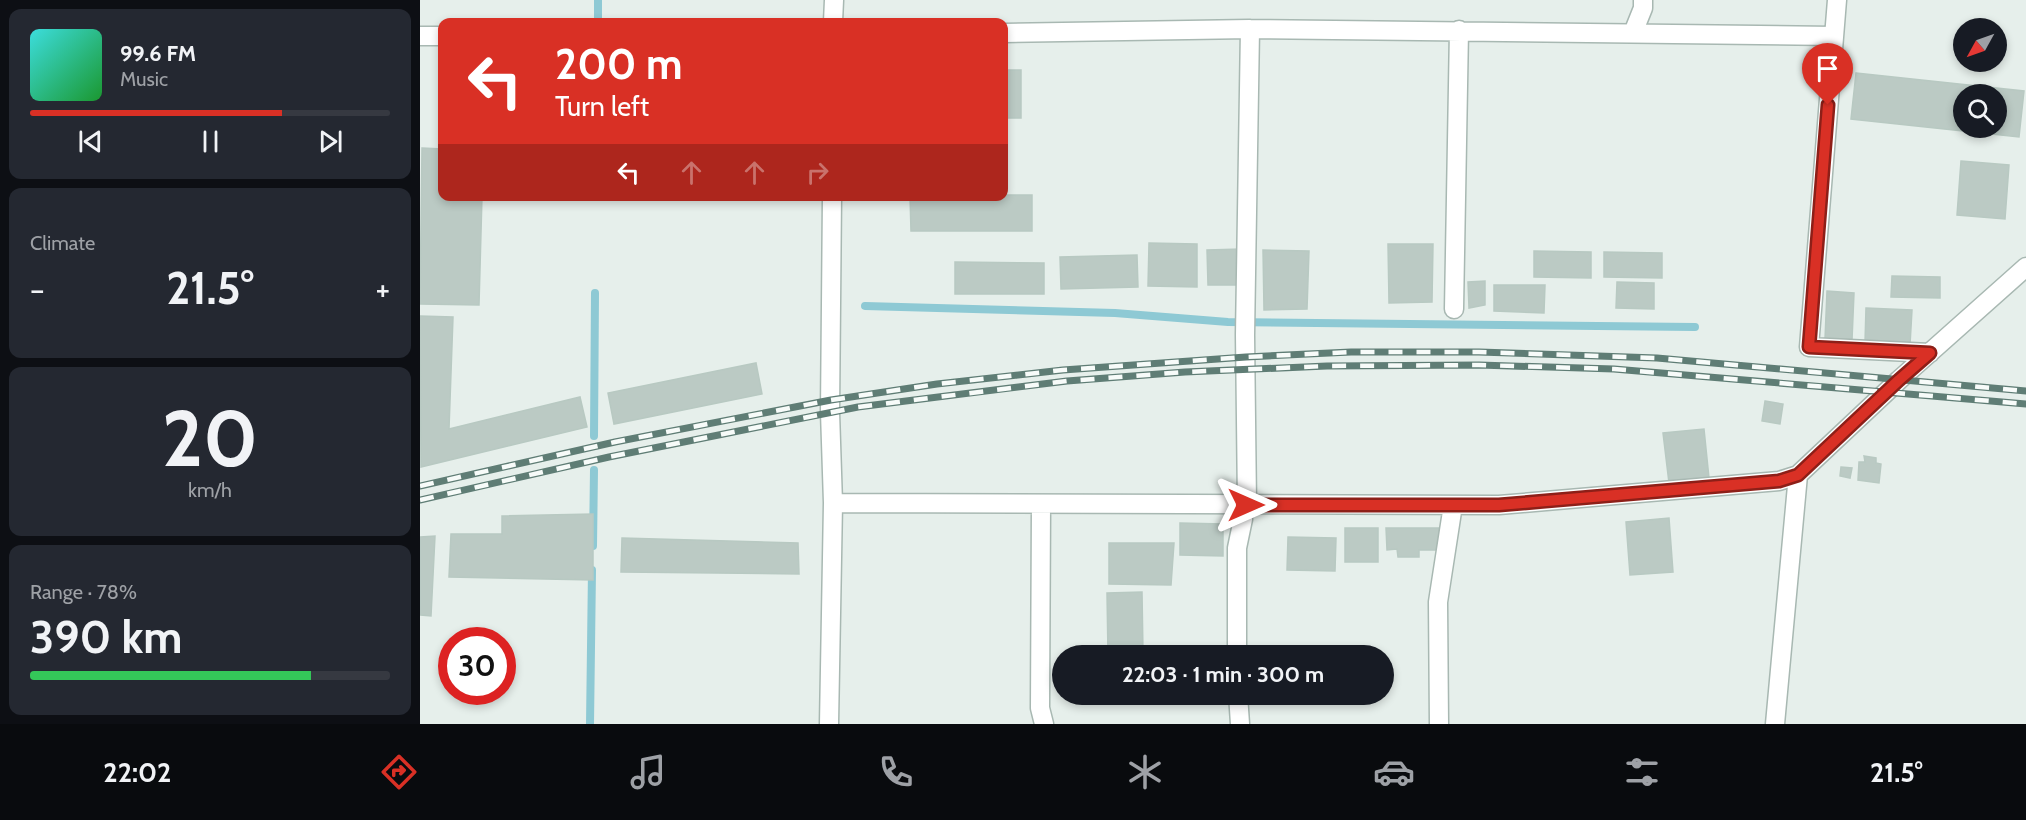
<!DOCTYPE html>
<html lang="en">
<head>
<meta charset="utf-8">
<style>
	:root { --surface:#171b24; --page:#242831; --text:#f1f3f6; --muted:#9ea1a6; --line:#363941; --accent:#d93025 }
	body { margin:0; font-family:Cabin,sans-serif; background:var(--page); color:var(--text); height:100vh; display:flex; flex-direction:column; font-size:22px; white-space:nowrap }
	* { box-sizing:border-box; margin:0 }
	p { font-size:20px; color:var(--muted) }
	.icon { flex:none; width:33px; height:33px; fill:none; stroke:currentColor; stroke-width:2; stroke-linecap:round; stroke-linejoin:round }
	.map { position:relative; flex:1; overflow:hidden }
	.details { display:flex; flex-direction:column; gap:9px; padding:9px; background:#0d0f14; width:420px }
	.details>* { flex:none }
	.top-card { position:absolute; left:18px; top:18px; width:570px; height:183px; border-radius:12px; box-shadow:0 3px 9px #0003; background:#d93025; color:#fff; overflow:hidden }
	.needle { width:39px; rotate:230deg }
	.tools { position:absolute; left:1533px; top:18px; display:grid; gap:12px }
	.tools a { display:grid; place-items:center; width:54px; height:54px; border-radius:50%; background:var(--surface); box-shadow:0 3px 9px #0003; font-size:30px }
	.speed { position:absolute; left:18px; top:627px; display:flex; gap:12px; font-size:30px; font-weight:700; text-align:center }
	.speed>* { display:grid; place-content:center; width:78px; height:78px; border-radius:50%; background:var(--surface); box-shadow:0 3px 9px #0003; line-height:1 }
	.speed .limit { border:9px solid #d22; background:#fff; color:#111 }
	.pin { position:absolute; display:grid; place-items:center; width:51px; height:51px; color:#fff; margin:-62px -26px; border-radius:50% 50% 50% 0; rotate:-45deg; box-shadow:0 0 6px #0007 }
	.pin .icon { rotate:45deg }
	.me { position:absolute; width:66px; margin:-33px; rotate:90deg; stroke-linejoin:round; filter:drop-shadow(0 0 4px #0008) }
	.turn { display:flex; align-items:center; gap:21px; height:126px; padding:0 18px; font-size:27px }
	.turn .icon { width:78px; height:78px; stroke-width:2.5 }
	.turn b { display:block; font-size:42px; line-height:51px }
	.lanes { display:flex; align-items:center; height:57px; padding:0 18px; background:#0003; justify-content:center; gap:30px; direction:ltr }
	.lanes .off { opacity:.35 }
	.big { font-size:45px; font-weight:800; line-height:1.1 }
	.details .widget { flex:1; display:flex; flex-direction:column; justify-content:center; gap:9px; min-width:0; padding:0 21px; border-radius:12px; background:var(--page) }
	.details .dial { align-items:center; gap:0 }
	.dial b { font-size:78px; line-height:1 }
	.song { display:flex; align-items:center; gap:18px }
	.cover { width:72px; height:72px; border-radius:9px; background:linear-gradient(135deg,hsl(180 70% 55%),hsl(130 70% 35%)) }
	.played { height:6px; border-radius:3px; background:linear-gradient(90deg,var(--accent) 70%,var(--line) 70%) }
	.keys { display:flex; justify-content:space-around; direction:ltr }
	.heat { display:flex; justify-content:space-between; align-items:center; font-size:33px; direction:ltr }
	.charge { height:9px; border-radius:4px; background:linear-gradient(90deg,#34c759 78%,var(--line) 0) }
	.trip { position:absolute; left:632px; top:645px; width:342px; height:60px; border-radius:30px; background:var(--surface); box-shadow:0 3px 9px #0003; font-weight:800; line-height:60px; text-align:center }
	.tab-bar { display:flex; height:96px; justify-content:space-around; align-items:center; background:#090b0e; color:var(--muted) }
	.tab-bar .icon { width:42px; height:42px }
	.tab-bar .on { color:var(--accent) }
	.tab-bar b { font-size:27px; color:var(--text) }
	main { display:flex; flex:1; min-height:0 }
	.map>svg:first-child { display:block }
	.lines { fill:none; stroke-linecap:round; stroke-linejoin:round }
	.stream { stroke:#8ec9d4; stroke-width:8 }
	.building { fill:#bbcac4; stroke:#b8c9c2; stroke-width:1.5; fill-rule:evenodd }
	.minor-casing { stroke:#a8b8b2; stroke-width:21 }
	.minor { stroke:#fff; stroke-width:18 }
	.rail-casing { stroke:#5f7d75; stroke-width:7 }
	.rail { stroke:#f7fbf9; stroke-width:4.5; stroke-dasharray:14; stroke-linecap:butt }
	.route-casing { stroke:#8d1f18; stroke-width:15 }
	.route { stroke:#d93025; stroke-width:10 }
</style>
</head>
<body>
<main>
<section class="details">
<div class="widget">
<div class="song"><i class="cover"></i><div><b>99.6 FM</b><p>Music</p></div></div>
<div class="played"></div>
<div class="keys"><svg class="icon" aria-label="previous" viewBox="0 0 24 24"><path d="M18 5L8 12l10 7zM5 5v14"/></svg><svg class="icon" aria-label="pause" viewBox="0 0 24 24"><path d="M8 5v14M16 5v14"/></svg><svg class="icon" aria-label="next" viewBox="0 0 24 24"><path d="M6 5l10 7-10 7zM19 5v14"/></svg></div>
</div>
<div class="widget"><p>Climate</p>
<div class="heat"><a>−</a><b class="big">21.5°</b><a>+</a></div>
</div>
<div class="widget dial"><b>20</b><p>km/h</p></div>
<div class="widget"><p>Range · 78%</p><b class="big">390 km</b><div class="charge"></div></div>
</section>
<div class="map">
<svg width="1606" height="724" viewBox="0 0 1606 724">
	<rect width="100%" height="100%" fill="#e6efeb"/>
	<g class="lines">
		<path class="stream" d="M178,20V0
			M445,306L695,313L808,322L1275,327
			M174,436L175,293
			M173,546L174,470
			M170,724L172,570"/>
	</g>
	<path class="building" d="M584,70H601V118H584Z
		M1436,73L1604,91L1599,137L1431,119ZM1544,94H1576V128H1544Z
		M2,148L22,149V196H62L59,305L0,304Z
		M1541,161L1589,165L1585,219L1537,215Z
		M584,195H612V231H491L490,196Z
		M729,243L777,244V287L728,286Z
		M968,244H1013L1012,302L969,303Z
		M821,249L822,285H788L787,250Z
		M843,250L889,251L887,309L844,310Z
		M1114,251L1171,252V278L1114,277Z
		M1184,252L1242,253V278L1184,277Z
		M717,255L718,287L641,289L640,257Z
		M535,262L624,263V294H535Z
		M1472,276L1520,277V298L1471,297Z
		M1065,281V305L1049,308L1048,282Z
		M1197,282L1234,283V309L1196,308Z
		M1074,285H1125L1124,313L1074,311Z
		M1407,291L1434,293L1432,340L1405,339Z
		M1446,308L1492,310L1490,345L1445,342Z
		M0,316L33,317L29,429L160,397L167,427L1,467Z
		M336,363L342,394L194,424L188,393Z
		M1345,401L1363,404L1360,424L1342,421Z
		M1284,429L1289,478L1249,483L1243,433Z
		M1444,456L1456,458V463L1461,464L1459,483L1438,480L1439,462H1445Z
		M1421,467L1432,468L1430,478L1420,476Z
		M173,514V580L29,577L31,534H82V516Z
		M1249,518L1253,572L1210,575L1206,522Z
		M760,523L803,524V556L760,555Z
		M925,528H958V562H925Z
		M966,528H1025L1026,550H999V557H978L977,549L967,550Z
		M15,536L11,616L0,615V537Z
		M868,537L916,538L915,571L867,570Z
		M202,538L378,543L379,574L201,572Z
		M689,543H754L751,585L689,584Z
		M722,592L723,653L688,654L687,593Z"/>
	<g class="lines">
		<defs>
			<path id="minor" d="M1417,0L1389,347L1510,353
				M413,22L414,0
				M584,33L830,29L1414,36
				M1213,33L1223,8V0
				M0,36H22
				M1034,309L1039,30
				M413,503L1079,505L1359,481L1378,475L1479,380L1606,267
				M621,504L620,708L624,724
				M827,505L825,335L830,29
				M817,656V548L823,519L819,505
				M818,694L820,724
				M409,724L413,503L410,412L412,196
				M1019,724L1018,602L1033,505
				M1355,724L1378,475"/>
		</defs>
		<use href="#minor" class="minor-casing"/>
		<use href="#minor" class="minor"/>
		<defs>
			<path id="rail" d="M0,486L195,442L411,400L517,384L643,370L826,357L931,352H1059L1237,358L1606,391
				M0,500L189,457L438,407L647,381L765,372L907,366L1059,365L1194,369L1606,404"/>
		</defs>
		<use href="#rail" class="rail-casing"/>
		<use href="#rail" class="rail"/>
	</g>
	<g class="lines">
		<defs>
			<path id="route" d="M826,505H1079L1359,481L1378,475L1479,380L1510,353L1389,347L1408,105"/>
		</defs>
		<use href="#route" class="route-casing"/>
		<use href="#route" class="route"/>
	</g>
</svg>
<div class="tools">
<a><svg class="needle" viewBox="-14 -14 28 28"><path d="M0-13l5 13h-10z" fill="#e53935"/><path d="M0 13l5-13h-10z" fill="#9ea1a6"/></svg></a>
<a><svg class="icon" aria-label="search" viewBox="0 0 24 24"><circle cx="10" cy="10" r="6"/><path d="M15 15l6 6"/></svg></a>
</div>
<div class="speed"><div class="limit">30</div></div>
<div class="pin" style="left:1408px;top:105px;background:#d93025"><svg class="icon" aria-label="arrive" viewBox="0 0 24 24"><path d="M6 21V4h12l-3 4 3 4H6"/></svg></div>
<svg class="me" style="left:826px;top:505px" viewBox="-20 -20 40 40"><path d="M0-17L14 15 0 8-14 15z" fill="#d93025" stroke="#fff" stroke-width="4"/></svg>
<div class="trip">22:03 · 1 min · 300 m</div>
<div class="top-card">
<div class="turn"><svg class="icon" aria-label="left" viewBox="0 0 24 24"><path d="M17 20v-9H6M10 6l-5 5 5 5"/></svg><div><b>200 m</b>Turn left</div></div>
<div class="lanes"><svg class="icon" aria-label="left" viewBox="0 0 24 24"><path d="M17 20v-9H6M10 6l-5 5 5 5"/></svg><svg class="icon off" aria-label="ahead" viewBox="0 0 24 24"><path d="M12 20V5M6 11l6-6 6 6"/></svg><svg class="icon off" aria-label="ahead" viewBox="0 0 24 24"><path d="M12 20V5M6 11l6-6 6 6"/></svg><svg class="icon off" aria-label="right" viewBox="0 0 24 24"><path d="M7 20v-9h11M14 6l5 5-5 5"/></svg></div>
</div>
</div>
</main>
<nav class="tab-bar">
<b>22:02</b>
<svg class="icon on" aria-label="directions" viewBox="0 0 24 24"><path d="M12 3l9 9-9 9-9-9zM9 14v-3h6M13 9l2 2-2 2"/></svg>
<svg class="icon" aria-label="music" viewBox="0 0 24 24"><path d="M9 18V5l10-2v13"/><circle cx="6" cy="18" r="3"/><circle cx="16" cy="16" r="3"/></svg>
<svg class="icon" aria-label="phone" viewBox="0 0 24 24"><path d="M5 4h4l2 5-3 2q2 4 5 5l2-3 5 2v4C11 20 4 13 5 4z"/></svg>
<svg class="icon" aria-label="climate" viewBox="0 0 24 24"><path d="M12 3v18M4 7l16 10M4 17L20 7"/></svg>
<svg class="icon" aria-label="car" viewBox="0 0 24 24"><path d="M5 17H2v-5l4-1 3-4h7l3 4 3 1v5h-3M9 17h6M6 11h13"/><circle cx="7" cy="17" r="2"/><circle cx="17" cy="17" r="2"/></svg>
<svg class="icon" aria-label="filters" viewBox="0 0 24 24"><path d="M4 7h16M4 17h16"/><circle cx="9" cy="7" r="2"/><circle cx="15" cy="17" r="2"/></svg>
<b>21.5°</b>
</nav>
</body>
</html>
